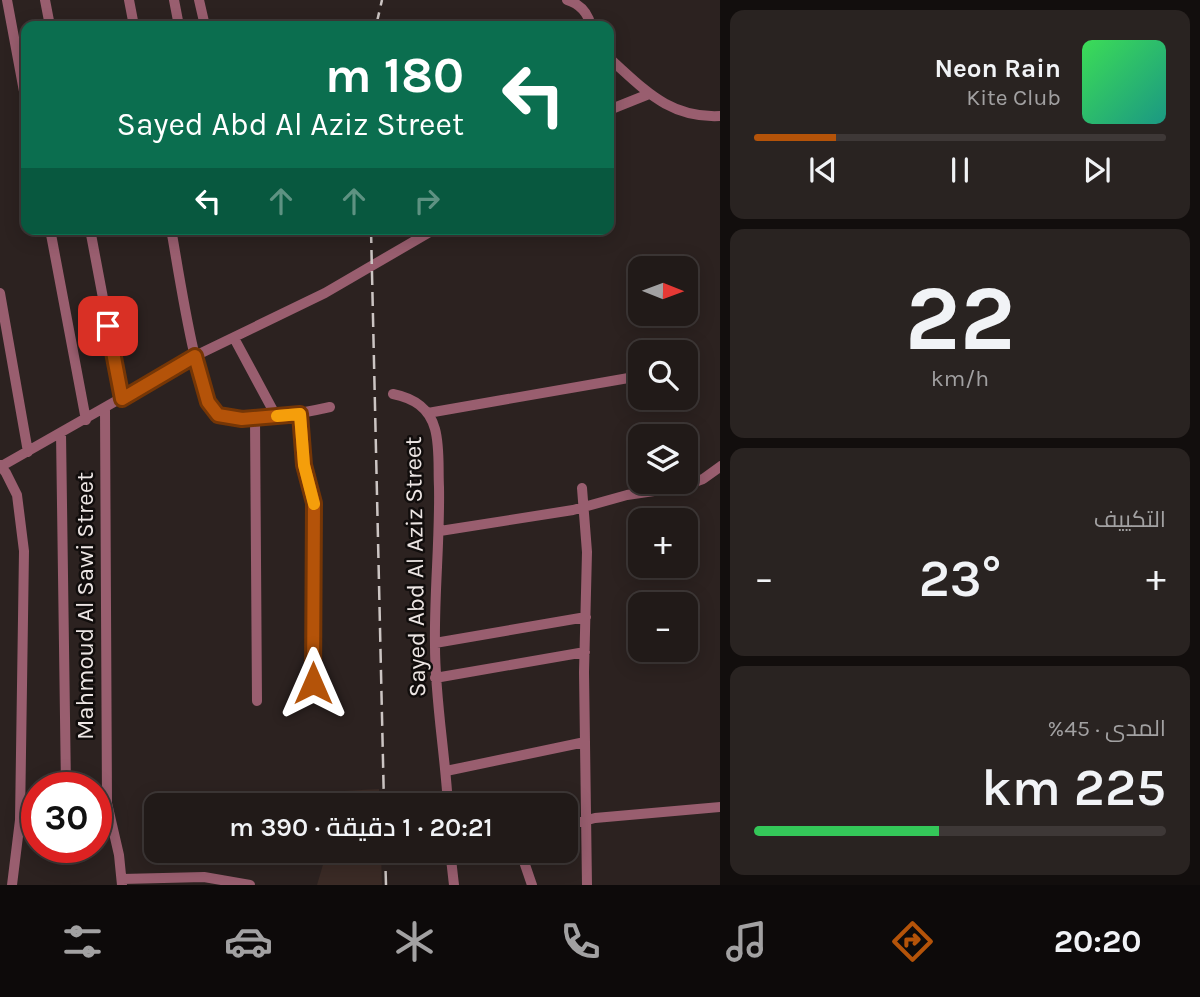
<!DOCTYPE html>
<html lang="ar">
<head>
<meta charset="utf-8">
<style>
	:root { --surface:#211a18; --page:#292321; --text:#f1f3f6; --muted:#a2a1a2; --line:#3e3837; --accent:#b45309 }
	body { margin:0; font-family:Karla,Cairo,sans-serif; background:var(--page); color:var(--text); direction:rtl; height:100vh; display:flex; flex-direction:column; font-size:26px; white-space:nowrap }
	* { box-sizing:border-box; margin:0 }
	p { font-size:23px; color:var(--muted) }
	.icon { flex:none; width:38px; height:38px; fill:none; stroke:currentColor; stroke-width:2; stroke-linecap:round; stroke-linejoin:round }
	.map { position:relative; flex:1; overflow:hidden; direction:ltr }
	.side { display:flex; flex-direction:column; gap:10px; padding:10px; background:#120e0d; width:480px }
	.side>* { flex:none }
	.guide { position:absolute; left:21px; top:21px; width:593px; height:214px; border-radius:14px; box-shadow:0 4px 18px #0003,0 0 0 2px var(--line); direction:rtl; background:#0b6e4f; color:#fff; overflow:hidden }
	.needle { width:46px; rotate:91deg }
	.fabs { position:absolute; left:628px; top:256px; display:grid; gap:14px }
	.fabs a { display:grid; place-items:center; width:70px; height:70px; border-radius:14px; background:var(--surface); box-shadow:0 4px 18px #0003,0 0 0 2px var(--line); font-size:35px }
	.speed { position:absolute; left:21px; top:772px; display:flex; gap:14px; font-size:35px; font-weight:700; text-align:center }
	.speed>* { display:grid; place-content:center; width:91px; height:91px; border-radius:50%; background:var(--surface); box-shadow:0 4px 18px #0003,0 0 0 2px var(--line); line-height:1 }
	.speed .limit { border:10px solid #d22; background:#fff; color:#111 }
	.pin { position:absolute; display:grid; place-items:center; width:60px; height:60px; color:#fff; margin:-30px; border-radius:14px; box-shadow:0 4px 10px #0006 }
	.me { position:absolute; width:77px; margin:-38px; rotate:0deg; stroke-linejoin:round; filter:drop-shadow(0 0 5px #0008) }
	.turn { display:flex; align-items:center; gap:24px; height:147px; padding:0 35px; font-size:32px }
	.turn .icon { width:91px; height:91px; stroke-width:2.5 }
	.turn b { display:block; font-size:49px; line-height:60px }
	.lanes { display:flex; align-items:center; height:66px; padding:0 35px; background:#0003; justify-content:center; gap:35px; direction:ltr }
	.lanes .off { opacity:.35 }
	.big { font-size:52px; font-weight:600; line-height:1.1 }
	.side .card { flex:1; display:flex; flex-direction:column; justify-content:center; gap:10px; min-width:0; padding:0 24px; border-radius:14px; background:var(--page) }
	.side .dial { align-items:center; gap:0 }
	.dial b { font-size:91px; line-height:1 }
	.song { display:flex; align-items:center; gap:21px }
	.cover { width:84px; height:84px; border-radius:10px; background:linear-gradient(135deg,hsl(130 70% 55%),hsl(170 70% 35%)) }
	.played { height:7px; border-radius:4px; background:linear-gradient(90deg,var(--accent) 20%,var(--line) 20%) }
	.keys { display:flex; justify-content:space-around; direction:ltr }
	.heat { display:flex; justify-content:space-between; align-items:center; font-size:38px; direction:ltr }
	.charge { height:10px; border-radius:5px; background:linear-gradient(90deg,#34c759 45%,var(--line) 0) }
	.trip { position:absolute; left:144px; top:793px; width:434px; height:70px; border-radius:14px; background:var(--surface); box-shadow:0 4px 18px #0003,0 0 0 2px var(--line); font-weight:600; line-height:70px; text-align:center; direction:rtl }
	.menu { display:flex; height:112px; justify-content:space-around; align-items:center; background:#0d0a0a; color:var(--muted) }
	.menu .icon { width:49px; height:49px }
	.menu .on { color:var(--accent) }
	.menu b { font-size:32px; color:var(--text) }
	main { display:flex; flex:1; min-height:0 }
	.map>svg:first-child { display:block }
	.built { fill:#3b2b26 }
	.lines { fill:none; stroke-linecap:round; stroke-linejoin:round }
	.minor { stroke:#995e6f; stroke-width:10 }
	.rail { stroke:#ccc5c3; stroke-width:2.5; stroke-dasharray:14 7; stroke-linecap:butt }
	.route-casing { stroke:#753606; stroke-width:18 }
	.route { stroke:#b45309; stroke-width:12 }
	.slow { stroke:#f59e0b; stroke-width:12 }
	.labels { text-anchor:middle; stroke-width:5; stroke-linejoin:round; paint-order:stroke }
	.street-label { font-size:24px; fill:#ede6e4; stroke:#110d0c }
</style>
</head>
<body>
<main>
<section class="side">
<div class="card">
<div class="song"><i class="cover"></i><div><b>Neon Rain</b><p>Kite Club</p></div></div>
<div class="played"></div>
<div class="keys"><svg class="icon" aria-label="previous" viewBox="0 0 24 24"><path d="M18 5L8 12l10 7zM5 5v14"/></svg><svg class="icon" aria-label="pause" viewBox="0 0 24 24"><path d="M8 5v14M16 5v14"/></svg><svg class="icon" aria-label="next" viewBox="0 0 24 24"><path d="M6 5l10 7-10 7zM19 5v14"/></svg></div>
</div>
<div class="card dial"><b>22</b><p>km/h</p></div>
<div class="card"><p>التكييف</p>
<div class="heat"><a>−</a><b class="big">23°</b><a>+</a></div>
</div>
<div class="card"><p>المدى · 45%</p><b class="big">225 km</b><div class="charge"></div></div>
</section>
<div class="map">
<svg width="721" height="885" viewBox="0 0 721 885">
	<rect width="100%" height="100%" fill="#2c2220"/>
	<path class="built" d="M379,789L380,805H340L344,791Z
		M327,851H381L382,885H317Z"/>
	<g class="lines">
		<path class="minor" d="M7,0L26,102
			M45,0L50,26
			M129,0L134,26
			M174,0L179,26
			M199,0L205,26
			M567,0C580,4 588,13 591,26
			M609,58C644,89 669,119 721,116
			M609,110L649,94
			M50,229L86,420
			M90,229L122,399
			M171,229C177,259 197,403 218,415C237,426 308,412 330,407
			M0,293L28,452
			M234,338L276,416
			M393,394C413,398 429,407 435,429C440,447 438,468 439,487C440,541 434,593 435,646C435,699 445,752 448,805
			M105,410L107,803L119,855L122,885
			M428,413L640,376
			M300,414L304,465L314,503L313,683
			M255,418L257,701
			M61,433L66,788
			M0,465L6,473L17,495L24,551L20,820L12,885
			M0,467L195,356L325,293L435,229
			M582,488L587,552L584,672L587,885
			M440,531L573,510L627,495L681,487L703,479L721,466
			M435,643L586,617
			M435,678L585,652
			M446,771L585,742
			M565,826L595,818L721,807
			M96,827H112
			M450,850L454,885
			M520,850L532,885
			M122,879L204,877L250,885"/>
		<path class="rail" d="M376,26L382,0
			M371,229L384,805
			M385,850L386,885"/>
	</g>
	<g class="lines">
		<defs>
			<path id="route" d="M108,326L122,399L195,356L208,402L218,415L242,419L300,414L304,465L314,503L313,683"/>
		</defs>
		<use href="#route" class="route-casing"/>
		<use href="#route" class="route"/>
		<path class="slow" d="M277,416L300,414L304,465L314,504"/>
	</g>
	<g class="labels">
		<g class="street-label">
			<text transform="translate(415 567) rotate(-91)" y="8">Sayed Abd Al Aziz Street</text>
			<text transform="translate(85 606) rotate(-90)" y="8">Mahmoud Al Sawi Street</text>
		</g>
	</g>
</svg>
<div class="fabs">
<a><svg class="needle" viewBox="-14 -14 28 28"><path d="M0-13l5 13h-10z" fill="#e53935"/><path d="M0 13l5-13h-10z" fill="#a2a1a2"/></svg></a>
<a><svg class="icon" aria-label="search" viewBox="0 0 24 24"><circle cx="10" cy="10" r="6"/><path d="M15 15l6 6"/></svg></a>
<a><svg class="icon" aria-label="layers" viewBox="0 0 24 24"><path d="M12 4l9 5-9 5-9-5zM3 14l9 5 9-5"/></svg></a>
<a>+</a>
<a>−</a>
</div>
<div class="speed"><div class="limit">30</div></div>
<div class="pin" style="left:108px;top:326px;background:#d93025"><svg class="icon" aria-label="arrive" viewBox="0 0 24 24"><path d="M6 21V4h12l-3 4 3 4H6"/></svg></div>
<svg class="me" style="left:313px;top:683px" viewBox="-20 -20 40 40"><path d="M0-17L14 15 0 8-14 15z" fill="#b45309" stroke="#fff" stroke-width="4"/></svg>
<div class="trip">20:21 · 1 دقيقة · 390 m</div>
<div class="guide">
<div class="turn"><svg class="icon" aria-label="left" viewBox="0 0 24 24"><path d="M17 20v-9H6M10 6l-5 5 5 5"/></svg><div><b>180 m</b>Sayed Abd Al Aziz Street</div></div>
<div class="lanes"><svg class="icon" aria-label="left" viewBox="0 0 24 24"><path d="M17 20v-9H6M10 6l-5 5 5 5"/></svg><svg class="icon off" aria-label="ahead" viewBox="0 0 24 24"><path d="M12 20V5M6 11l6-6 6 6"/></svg><svg class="icon off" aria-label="ahead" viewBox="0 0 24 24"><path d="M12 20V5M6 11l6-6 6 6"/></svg><svg class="icon off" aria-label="right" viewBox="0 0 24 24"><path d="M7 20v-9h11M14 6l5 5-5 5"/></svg></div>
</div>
</div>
</main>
<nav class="menu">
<b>20:20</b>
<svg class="icon on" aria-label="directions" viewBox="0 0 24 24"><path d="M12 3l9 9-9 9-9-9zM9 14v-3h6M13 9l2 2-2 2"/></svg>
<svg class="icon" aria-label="music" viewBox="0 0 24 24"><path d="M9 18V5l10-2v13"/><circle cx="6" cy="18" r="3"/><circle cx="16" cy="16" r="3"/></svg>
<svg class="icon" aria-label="phone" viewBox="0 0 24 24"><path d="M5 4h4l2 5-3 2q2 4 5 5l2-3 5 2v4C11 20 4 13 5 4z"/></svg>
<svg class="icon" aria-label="climate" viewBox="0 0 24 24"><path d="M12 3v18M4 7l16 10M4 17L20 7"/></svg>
<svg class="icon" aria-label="car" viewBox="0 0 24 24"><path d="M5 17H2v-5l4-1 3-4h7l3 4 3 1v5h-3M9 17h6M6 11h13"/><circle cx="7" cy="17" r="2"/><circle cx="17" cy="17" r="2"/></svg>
<svg class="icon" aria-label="filters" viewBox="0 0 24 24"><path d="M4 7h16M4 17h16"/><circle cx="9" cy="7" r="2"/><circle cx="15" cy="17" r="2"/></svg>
</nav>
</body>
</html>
